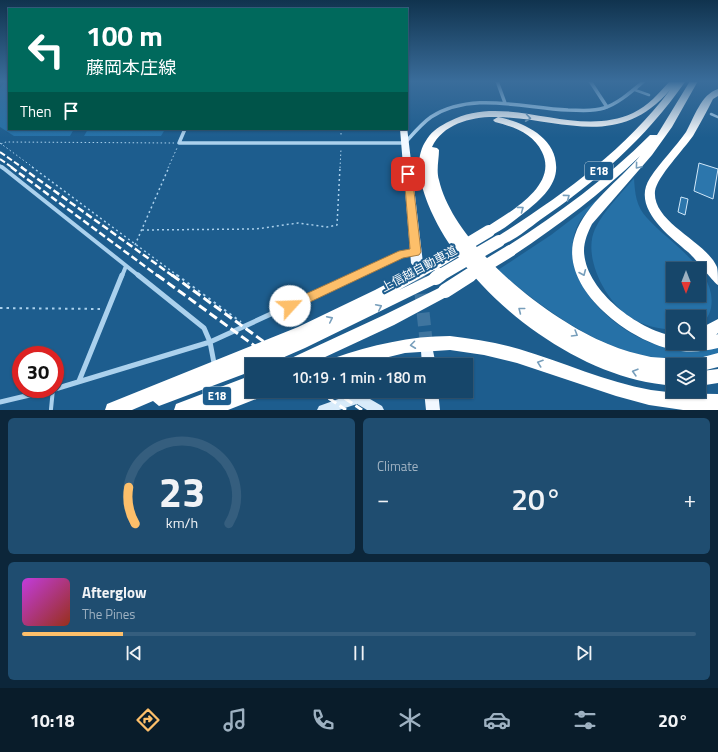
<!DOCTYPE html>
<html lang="en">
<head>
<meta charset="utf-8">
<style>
	:root { --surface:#16466a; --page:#1f4d70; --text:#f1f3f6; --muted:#9eb1c1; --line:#355e7e; --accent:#fdbf6a }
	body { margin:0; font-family:"Titillium Web","Noto Sans JP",sans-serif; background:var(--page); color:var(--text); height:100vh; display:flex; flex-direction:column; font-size:15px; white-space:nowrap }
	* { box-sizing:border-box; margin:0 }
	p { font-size:13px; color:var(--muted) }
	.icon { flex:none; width:22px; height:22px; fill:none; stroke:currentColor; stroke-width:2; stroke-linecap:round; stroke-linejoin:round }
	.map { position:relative; height:410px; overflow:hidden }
	.side { display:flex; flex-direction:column; gap:8px; padding:8px; background:#0c263a; flex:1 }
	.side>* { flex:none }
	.top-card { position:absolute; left:8px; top:8px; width:400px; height:122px; border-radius:0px; box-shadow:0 1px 3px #0004,0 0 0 1px var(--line); background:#00695c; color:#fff; overflow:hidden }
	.needle { width:26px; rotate:180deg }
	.tools { position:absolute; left:666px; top:262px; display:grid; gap:8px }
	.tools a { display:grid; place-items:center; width:40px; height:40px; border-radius:0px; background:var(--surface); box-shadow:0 1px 3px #0004,0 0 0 1px var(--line); font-size:20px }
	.speed { position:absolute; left:12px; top:346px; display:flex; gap:8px; font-size:20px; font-weight:700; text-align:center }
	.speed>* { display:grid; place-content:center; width:52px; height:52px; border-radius:50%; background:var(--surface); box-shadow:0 1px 3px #0004,0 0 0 1px var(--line); line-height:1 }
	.speed .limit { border:6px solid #d22; background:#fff; color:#111 }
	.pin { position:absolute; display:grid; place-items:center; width:34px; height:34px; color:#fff; margin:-17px; border-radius:8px; box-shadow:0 2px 6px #0006 }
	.me { position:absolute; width:44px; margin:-22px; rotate:65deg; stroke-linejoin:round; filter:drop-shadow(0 0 3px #0008) }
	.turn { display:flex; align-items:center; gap:14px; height:84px; padding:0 12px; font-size:18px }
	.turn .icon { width:52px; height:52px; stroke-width:2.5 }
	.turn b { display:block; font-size:28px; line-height:34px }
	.then { display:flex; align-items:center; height:38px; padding:0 12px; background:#0003; gap:8px; font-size:15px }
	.big { font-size:30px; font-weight:600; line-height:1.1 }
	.side .tile { flex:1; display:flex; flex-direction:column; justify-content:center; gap:6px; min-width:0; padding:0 14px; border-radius:6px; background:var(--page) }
	.side .dial { align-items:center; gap:0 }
	.dial svg { height:104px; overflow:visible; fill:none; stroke:var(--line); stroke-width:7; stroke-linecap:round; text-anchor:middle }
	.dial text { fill:var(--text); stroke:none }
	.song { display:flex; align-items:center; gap:12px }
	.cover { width:48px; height:48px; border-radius:6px; background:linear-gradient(135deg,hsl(290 70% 55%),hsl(10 70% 35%)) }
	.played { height:4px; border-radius:2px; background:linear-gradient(90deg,var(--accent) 15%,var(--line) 15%) }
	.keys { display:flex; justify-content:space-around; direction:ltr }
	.heat { display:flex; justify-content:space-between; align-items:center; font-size:22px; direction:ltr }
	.side .tiles { flex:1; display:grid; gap:8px; grid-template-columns:1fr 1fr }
	.tile:last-child { grid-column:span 2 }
	.trip { position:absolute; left:245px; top:358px; width:228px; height:40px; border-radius:0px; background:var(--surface); box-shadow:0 1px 3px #0004,0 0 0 1px var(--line); font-weight:600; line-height:40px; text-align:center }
	.dock { display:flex; height:64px; justify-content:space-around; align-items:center; background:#091c2a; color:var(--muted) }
	.dock .icon { width:28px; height:28px }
	.dock .selected { color:var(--accent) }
	.dock b { font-size:18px; color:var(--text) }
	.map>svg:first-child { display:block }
	.green { fill:#2671a7; fill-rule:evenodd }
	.building { fill:#2c76ac; stroke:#d1e8f9 }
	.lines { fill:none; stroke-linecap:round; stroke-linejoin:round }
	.primary-tunnel-far1 { stroke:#3f759f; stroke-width:10; stroke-dasharray:10 5; stroke-linecap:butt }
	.primary-tunnel { stroke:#3f759f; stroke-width:13; stroke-dasharray:13 6; stroke-linecap:butt }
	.path-far2 { stroke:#abd1ed; stroke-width:1; stroke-dasharray:1.5 2.5; stroke-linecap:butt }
	.path-far1 { stroke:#abd1ed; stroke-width:1.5; stroke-dasharray:2 3; stroke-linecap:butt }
	.path { stroke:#abd1ed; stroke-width:2; stroke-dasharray:2.5 4; stroke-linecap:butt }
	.lane-far1 { stroke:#abd1ed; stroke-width:2.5 }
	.lane { stroke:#abd1ed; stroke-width:4 }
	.street-far2 { stroke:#abd1ed; stroke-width:3.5 }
	.street-far1 { stroke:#abd1ed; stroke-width:4 }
	.street { stroke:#abd1ed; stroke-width:5 }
	.secondary { fill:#d8ebfa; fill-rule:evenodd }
	.primary { fill:#f1f8ff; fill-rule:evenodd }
	.highway { fill:#fff; fill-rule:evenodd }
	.rail-far2 { stroke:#fff; stroke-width:2; stroke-dasharray:6 2.5; stroke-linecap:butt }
	.rail-far1 { stroke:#fff; stroke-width:2.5; stroke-dasharray:7 3; stroke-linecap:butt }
	.rail { stroke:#fff; stroke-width:3; stroke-dasharray:9 4; stroke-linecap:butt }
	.highway-bridge-far1 { stroke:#fff; stroke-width:12 }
	.highway-bridge { stroke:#fff; stroke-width:14 }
	.oneway { stroke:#779ebb }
	.route { fill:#fdbf6a; stroke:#a47c45 }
	.labels { text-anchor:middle; stroke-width:4; stroke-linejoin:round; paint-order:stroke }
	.shield { fill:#1d5d8e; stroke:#bbcedd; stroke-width:1 }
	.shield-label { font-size:11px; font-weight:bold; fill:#fff }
	.street-label { font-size:12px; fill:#fff; stroke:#1d5d8e }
</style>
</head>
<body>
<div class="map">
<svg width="718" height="410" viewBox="0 0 718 410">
	<rect width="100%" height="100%" fill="#1d5d8e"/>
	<path class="green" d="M6,81H9V129H74L70,136H14L0,127V88Z
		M88,129H178L177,130L164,131L161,136H84Z
		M634,178C635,194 636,206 647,218C668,242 718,270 711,308C709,316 706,321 699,325V317H673V330C657,328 643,326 630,317C606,302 582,257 595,229C604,210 621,194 634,178ZM673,269H699V295H673Z
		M602,196C592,207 579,218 575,232C559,283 616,333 660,346C679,351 699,348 718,347V354C635,377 558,322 498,270L551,235Z"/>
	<path class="building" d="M699,163L718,169L713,199L694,191Z
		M681,197L688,199L685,215L678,212Z"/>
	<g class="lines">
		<path class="primary-tunnel-far1" d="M418,266L419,276"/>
		<path class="primary-tunnel" d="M419,275L427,349"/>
		<path class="path-far2" d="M341,129V137
			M0,143L34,168
			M1,144L6,142L174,143
			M168,168L177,148
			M340,168L341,149"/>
		<path class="path-far1" d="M32,167L178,276
			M142,230L256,229L298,223L327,227L337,225L340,167
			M135,245L169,167"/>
		<path class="path" d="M177,275L241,322
			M0,308L102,309"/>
		<path class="lane-far1" d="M635,90L649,95
			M711,114L718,117"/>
		<path class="lane" d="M51,409L53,389"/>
		<path class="street-far2" d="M497,81L505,103
			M590,81L607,107
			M185,129L179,143H405C413,134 421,124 431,117C472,91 522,108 568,110C579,110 592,112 604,108C619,103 632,91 644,81
			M0,166L3,168"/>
		<path class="street-far1" d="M2,167L139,276
			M122,276L126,266
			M354,276L402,254L415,252"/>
		<path class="street" d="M138,275L204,328L210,342L214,363
			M79,381L122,275
			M55,389L210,342L356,275
			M0,402L55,389"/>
		<path class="secondary" d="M358,392L382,406L384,410H367L357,404L339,410H317L319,406Z"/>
		<path class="primary" d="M407,127L423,263L421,266L417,268L413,266L411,263L400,129H407Z
			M427,345L432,346L436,365H422L421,351L422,346Z
			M424,391H438L440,410H426Z"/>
		<path class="highway" d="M670,81L685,82C646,138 596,182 540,220C528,229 514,241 499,246L495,244L493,241L495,238C560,197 623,152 670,90C618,150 564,119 498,117C524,122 559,138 556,171C554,190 534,205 520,216C511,223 500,232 489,236L485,234L483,231L485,228C508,213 559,186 542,152C533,133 514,127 495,122L493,120L498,117C474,116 443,123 432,147L437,148L439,150C439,159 436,171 439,180C454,245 548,320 608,344C622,350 637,354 651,357C660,358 670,357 678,361L680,365H673V386C661,384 649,383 637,380C553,359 461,285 428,204C420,183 413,159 427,139C433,130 440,126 450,121C507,91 574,140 633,113C648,106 659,93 670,81Z
			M690,81H698L672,127L652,155L592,224C588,232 584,241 584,251C585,290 637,329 673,336V343H699V329L718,319V333L716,335L718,334V348C702,352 687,353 670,349C627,339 557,287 575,235C586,203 619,181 640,156C602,193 559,225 514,255L510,256L506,255L504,251L506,247C558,214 606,179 650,135H657Z
			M718,89V96L713,99C707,111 700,124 693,136C684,149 657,177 655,191C652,223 706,241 717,267C718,271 718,279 718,285C714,283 695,258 688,252C668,235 631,207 650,178C661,161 675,148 686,132C694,118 701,94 718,89Z
			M434,259L438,260L440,264L438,268L399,290L436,272L440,274L442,278L440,282L305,348L266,365H252V371L159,406L153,401L132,410H105L107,404L298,327L375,290Z
			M445,285L450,287L451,291L450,295L394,325L308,365H285L287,360L384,315Z
			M450,336C473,339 496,342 519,349C563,362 606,382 651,390C673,393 695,394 718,394V410H683L649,405L616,396L517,363L484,355L450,350L405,353L356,365H327L329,360L334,358C372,345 410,336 450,336Z
			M718,353V367L702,371L718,369V383L699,386V365H690L692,360Z
			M252,375V391H267L264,396L228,410H174L176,404Z"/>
		<path class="rail-far2" d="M0,152L23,168
			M0,159L13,168"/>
		<path class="rail-far1" d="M11,167L158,276
			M21,167L173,276"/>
		<path class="rail" d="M157,275L281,365
			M172,275L296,365
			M318,391L346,410
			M334,391L362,410"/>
		<path class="highway-bridge-far1" d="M434,264L489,231
			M439,276L499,241
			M469,276L510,251"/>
		<path class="highway-bridge" d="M436,278L440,275
			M445,291L470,275"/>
	</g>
	<defs><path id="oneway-chevron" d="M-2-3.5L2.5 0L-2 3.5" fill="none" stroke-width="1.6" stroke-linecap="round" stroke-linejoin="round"/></defs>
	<g class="oneway">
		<use href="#oneway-chevron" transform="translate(528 118) rotate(8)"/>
		<use href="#oneway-chevron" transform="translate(638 166) rotate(130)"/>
		<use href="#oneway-chevron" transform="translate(567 197) rotate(-36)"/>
		<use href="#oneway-chevron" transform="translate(521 209) rotate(-36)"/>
		<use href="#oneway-chevron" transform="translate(583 273) rotate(67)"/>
		<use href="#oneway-chevron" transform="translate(379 307) rotate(-26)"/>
		<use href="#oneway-chevron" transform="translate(521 310) rotate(-142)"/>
		<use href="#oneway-chevron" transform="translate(330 319) rotate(-26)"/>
		<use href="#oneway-chevron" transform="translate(575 334) rotate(31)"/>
		<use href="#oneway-chevron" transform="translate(413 345) rotate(173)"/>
		<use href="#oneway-chevron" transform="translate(540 363) rotate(-161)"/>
		<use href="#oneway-chevron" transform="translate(635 372) rotate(-164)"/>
	</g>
	<linearGradient id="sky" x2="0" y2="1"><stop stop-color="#10334e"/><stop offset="0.59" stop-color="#3a6d9b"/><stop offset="1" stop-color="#3a6d9b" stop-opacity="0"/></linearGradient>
	<rect width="718" height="138" fill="url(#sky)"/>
	<path class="route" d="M408,171L412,174L421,252L419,255L403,258L293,310L290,312L286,310L284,306L286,303L399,251L410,249L404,174Z"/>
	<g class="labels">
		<g class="shield">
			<rect x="585" y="162" width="28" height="18" rx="3"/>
			<rect x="203" y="387" width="28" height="18" rx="3"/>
		</g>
		<g class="shield-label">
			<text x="599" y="175">E18</text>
			<text x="217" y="400">E18</text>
		</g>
		<g class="street-label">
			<text transform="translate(419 269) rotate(-28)" y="4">上信越自動車道</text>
		</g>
	</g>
</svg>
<div class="tools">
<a><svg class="needle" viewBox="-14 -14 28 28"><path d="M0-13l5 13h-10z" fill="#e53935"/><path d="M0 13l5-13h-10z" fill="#9eb1c1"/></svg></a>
<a><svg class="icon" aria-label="search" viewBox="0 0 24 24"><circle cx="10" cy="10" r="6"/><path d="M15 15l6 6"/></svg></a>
<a><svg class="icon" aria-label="layers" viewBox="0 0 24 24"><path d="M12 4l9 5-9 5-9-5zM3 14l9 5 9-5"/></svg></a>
</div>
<div class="speed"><div class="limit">30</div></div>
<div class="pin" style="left:408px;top:174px;background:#d93025"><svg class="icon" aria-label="arrive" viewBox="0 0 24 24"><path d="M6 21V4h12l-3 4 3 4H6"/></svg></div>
<svg class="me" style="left:290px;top:306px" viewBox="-20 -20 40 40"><circle r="19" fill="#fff"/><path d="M0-13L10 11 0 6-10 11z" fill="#fdbf6a"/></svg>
<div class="trip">10:19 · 1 min · 180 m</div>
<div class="top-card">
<div class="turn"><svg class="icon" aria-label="left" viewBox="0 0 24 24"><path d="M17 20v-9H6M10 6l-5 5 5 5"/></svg><div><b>100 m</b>藤岡本庄線</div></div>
<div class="then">Then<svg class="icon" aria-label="arrive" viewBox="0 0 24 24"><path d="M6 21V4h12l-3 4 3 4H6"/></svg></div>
</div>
</div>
<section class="side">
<div class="tiles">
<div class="tile dial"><svg viewBox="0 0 100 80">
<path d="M14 69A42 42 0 1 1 86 69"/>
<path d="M14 69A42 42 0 0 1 9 41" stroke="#fdbf6a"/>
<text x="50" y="56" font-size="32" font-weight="700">23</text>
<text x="50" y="72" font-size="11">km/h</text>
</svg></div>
<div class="tile"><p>Climate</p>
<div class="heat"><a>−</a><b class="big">20°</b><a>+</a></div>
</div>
<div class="tile">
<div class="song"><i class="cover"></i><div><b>Afterglow</b><p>The Pines</p></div></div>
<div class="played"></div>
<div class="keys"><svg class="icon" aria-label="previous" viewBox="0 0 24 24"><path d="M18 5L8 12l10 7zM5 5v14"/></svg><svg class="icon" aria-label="pause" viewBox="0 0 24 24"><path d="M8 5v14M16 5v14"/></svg><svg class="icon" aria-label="next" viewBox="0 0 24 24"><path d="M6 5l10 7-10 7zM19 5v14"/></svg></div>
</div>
</div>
</section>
<nav class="dock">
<b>10:18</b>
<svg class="icon selected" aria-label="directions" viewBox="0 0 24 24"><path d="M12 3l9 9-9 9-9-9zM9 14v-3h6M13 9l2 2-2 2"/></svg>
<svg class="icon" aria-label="music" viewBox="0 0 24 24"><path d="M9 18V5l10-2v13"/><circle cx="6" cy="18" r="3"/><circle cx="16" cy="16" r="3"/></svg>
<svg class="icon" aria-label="phone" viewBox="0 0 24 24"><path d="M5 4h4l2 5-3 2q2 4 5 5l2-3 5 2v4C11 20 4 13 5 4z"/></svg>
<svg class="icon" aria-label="climate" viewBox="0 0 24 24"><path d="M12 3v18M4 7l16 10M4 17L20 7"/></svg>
<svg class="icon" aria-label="car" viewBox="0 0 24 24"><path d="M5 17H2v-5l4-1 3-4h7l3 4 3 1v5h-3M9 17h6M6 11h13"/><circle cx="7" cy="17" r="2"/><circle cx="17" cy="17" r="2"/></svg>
<svg class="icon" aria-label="filters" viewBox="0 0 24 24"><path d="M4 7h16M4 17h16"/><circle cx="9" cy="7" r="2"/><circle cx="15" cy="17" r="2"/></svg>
<b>20°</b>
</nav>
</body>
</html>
